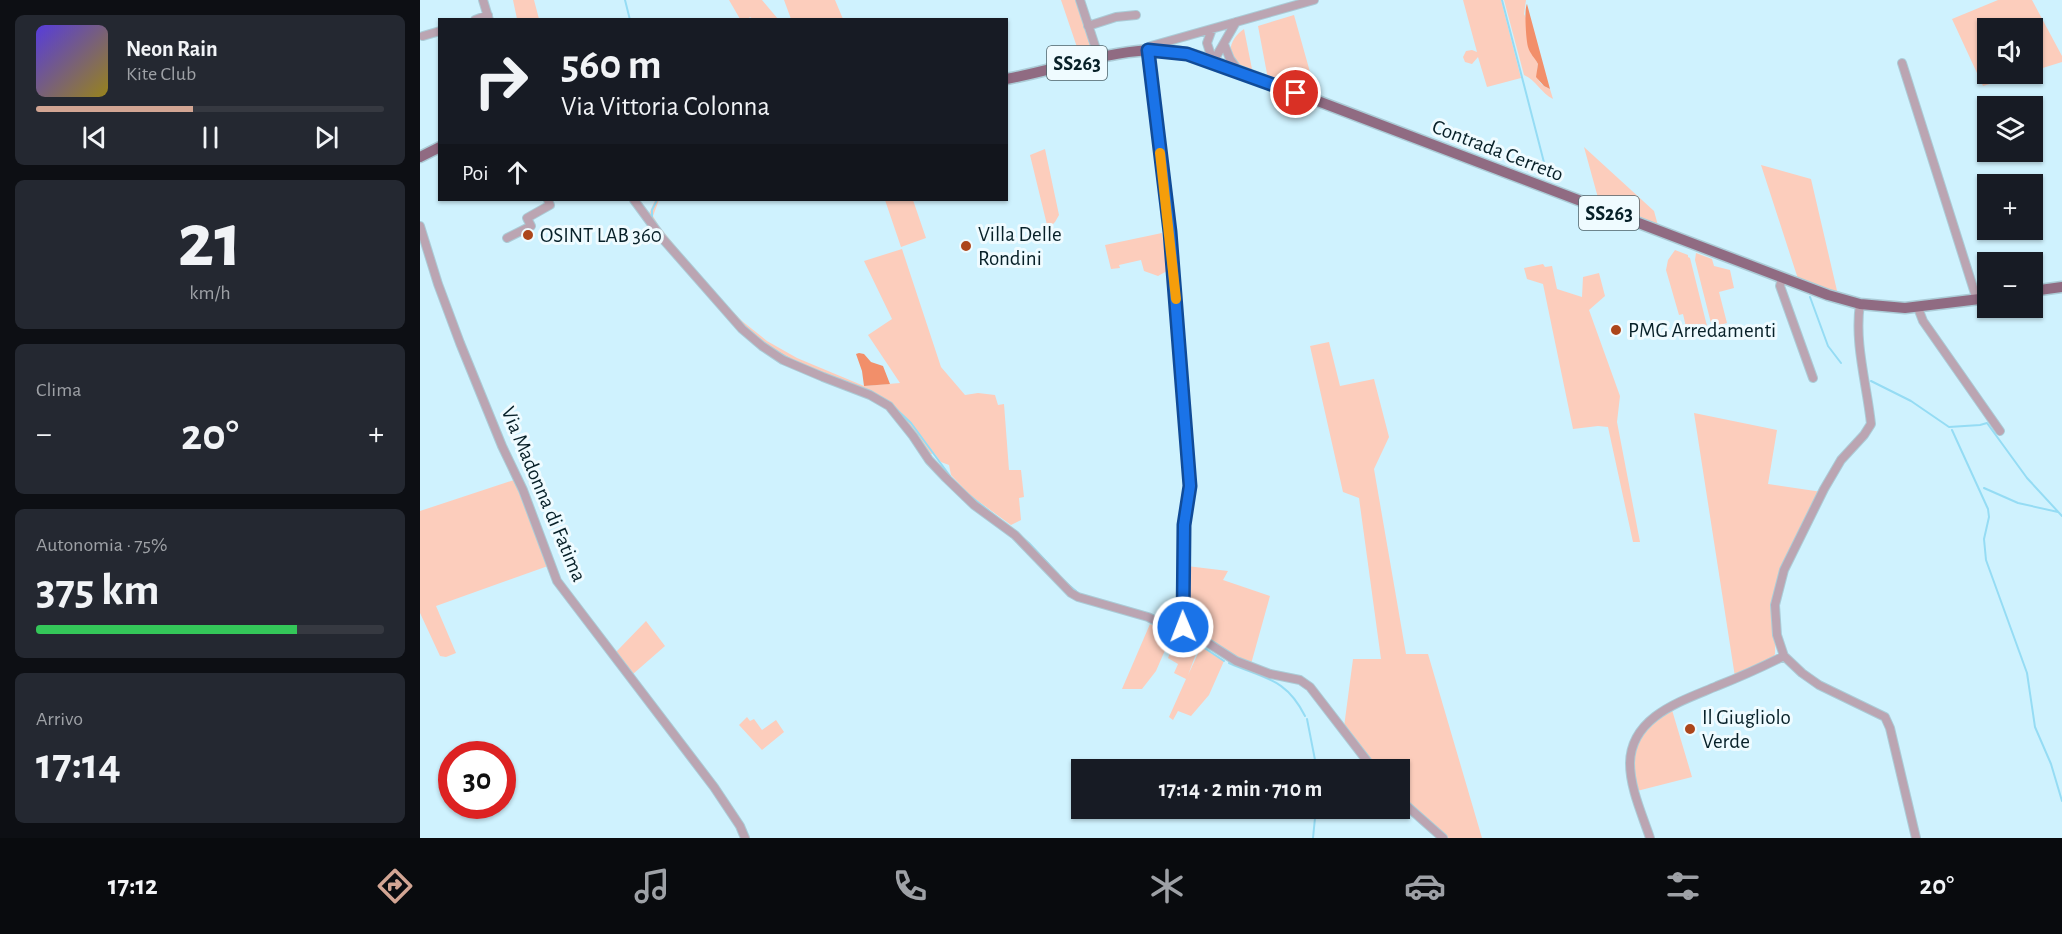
<!DOCTYPE html>
<html lang="it">
<head>
<meta charset="utf-8">
<style>
	:root { --surface:#171b24; --page:#242831; --text:#f1f3f6; --muted:#9ea1a6; --line:#363941; --accent:#d2a593 }
	body { margin:0; font-family:"Alegreya Sans",sans-serif; background:var(--page); color:var(--text); height:100vh; display:flex; flex-direction:column; font-size:22px; white-space:nowrap }
	* { box-sizing:border-box; margin:0 }
	p { font-size:20px; color:var(--muted) }
	.icon { flex:none; width:33px; height:33px; fill:none; stroke:currentColor; stroke-width:2; stroke-linecap:round; stroke-linejoin:round }
	.map { position:relative; flex:1; overflow:hidden }
	.panel { display:flex; flex-direction:column; gap:15px; padding:15px; background:#0d0f14; width:420px }
	.panel>* { flex:none }
	.top-card { position:absolute; left:18px; top:18px; width:570px; height:183px; border-radius:0px; box-shadow:0 2px 4px #0004; background:#171b24; color:var(--text); overflow:hidden }
	.controls { position:absolute; left:1557px; top:18px; display:grid; gap:12px }
	.controls a { display:grid; place-items:center; width:66px; height:66px; border-radius:0px; background:var(--surface); box-shadow:0 2px 4px #0004; font-size:30px }
	.speed { position:absolute; left:18px; top:741px; display:flex; gap:12px; font-size:30px; font-weight:700; text-align:center }
	.speed>* { display:grid; place-content:center; width:78px; height:78px; border-radius:50%; background:var(--surface); box-shadow:0 2px 4px #0004; line-height:1 }
	.speed .limit { border:9px solid #d22; background:#fff; color:#111 }
	.pin { position:absolute; display:grid; place-items:center; width:51px; height:51px; color:#fff; margin:-26px; border:3px solid #fff; border-radius:50%; box-shadow:0 2px 6px #0007 }
	.me { position:absolute; width:66px; margin:-33px; rotate:359deg; stroke-linejoin:round; filter:drop-shadow(0 0 4px #0008) }
	.turn { display:flex; align-items:center; gap:21px; height:126px; padding:0 24px; font-size:27px }
	.turn .icon { width:78px; height:78px; stroke-width:2.5 }
	.turn b { display:block; font-size:42px; line-height:51px }
	.then { display:flex; align-items:center; height:57px; padding:0 24px; background:#0003; gap:12px; font-size:22px }
	.big { font-size:45px; font-weight:700; line-height:1.1 }
	.panel .card { flex:1; display:flex; flex-direction:column; justify-content:center; gap:9px; min-width:0; padding:0 21px; border-radius:9px; background:var(--page) }
	.panel .dial { align-items:center; gap:0 }
	.dial b { font-size:78px; line-height:1 }
	.song { display:flex; align-items:center; gap:18px }
	.cover { width:72px; height:72px; border-radius:9px; background:linear-gradient(135deg,hsl(250 70% 55%),hsl(50 70% 35%)) }
	.played { height:6px; border-radius:3px; background:linear-gradient(90deg,var(--accent) 45%,var(--line) 45%) }
	.keys { display:flex; justify-content:space-around; direction:ltr }
	.heat { display:flex; justify-content:space-between; align-items:center; font-size:33px; direction:ltr }
	.charge { height:9px; border-radius:4px; background:linear-gradient(90deg,#34c759 75%,var(--line) 0) }
	.trip { position:absolute; left:651px; top:759px; width:339px; height:60px; border-radius:0px; background:var(--surface); box-shadow:0 2px 4px #0004; font-weight:700; line-height:60px; text-align:center }
	.menu { display:flex; height:96px; justify-content:space-around; align-items:center; background:#090b0e; color:var(--muted) }
	.menu .icon { width:42px; height:42px }
	.menu .selected { color:var(--accent) }
	.menu b { font-size:27px; color:var(--text) }
	main { display:flex; flex:1; min-height:0 }
	.map>svg:first-child { display:block }
	.green { fill:#fccdbc }
	.forest { fill:#f28f6a }
	.lines { fill:none; stroke-linecap:round; stroke-linejoin:round }
	.stream { stroke:#95dcf4; stroke-width:2 }
	.minor-casing { stroke:#abccd7; stroke-width:10 }
	.major-casing { stroke:#abccd7; stroke-width:13 }
	.minor { stroke:#bba5b2; stroke-width:8 }
	.major { stroke:#906b82; stroke-width:10 }
	.route-casing { stroke:#114b97; stroke-width:15 }
	.route { stroke:#1a73e8; stroke-width:10 }
	.slow { stroke:#f59e0b; stroke-width:10 }
	.poi-dot { fill:#ac461b; stroke:#effbff; stroke-width:2 }
	.labels { text-anchor:middle; stroke-width:6; stroke-linejoin:round; paint-order:stroke }
	.shield { fill:#effbff; stroke:#4d6268; stroke-width:1.5 }
	.shield-label { font-size:20px; font-weight:bold; fill:#072028 }
	.street-label { font-size:21px; fill:#072028; stroke:#effbff }
	.poi-label { font-size:21px; fill:#072028; stroke:#effbff; text-anchor:start }
</style>
</head>
<body>
<main>
<section class="panel">
<div class="card">
<div class="song"><i class="cover"></i><div><b>Neon Rain</b><p>Kite Club</p></div></div>
<div class="played"></div>
<div class="keys"><svg class="icon" aria-label="previous" viewBox="0 0 24 24"><path d="M18 5L8 12l10 7zM5 5v14"/></svg><svg class="icon" aria-label="pause" viewBox="0 0 24 24"><path d="M8 5v14M16 5v14"/></svg><svg class="icon" aria-label="next" viewBox="0 0 24 24"><path d="M6 5l10 7-10 7zM19 5v14"/></svg></div>
</div>
<div class="card dial"><b>21</b><p>km/h</p></div>
<div class="card"><p>Clima</p>
<div class="heat"><a>−</a><b class="big">20°</b><a>+</a></div>
</div>
<div class="card"><p>Autonomia · 75%</p><b class="big">375 km</b><div class="charge"></div></div>
<div class="card"><p>Arrivo</p><b class="big">17:14</b></div>
</section>
<div class="map">
<svg width="1642" height="838" viewBox="0 0 1642 838">
	<rect width="100%" height="100%" fill="#cff2fe"/>
	<path class="green" d="M93,0H114L119,19H97Z
		M309,0H342L358,19H333L330,17L328,19H320Z
		M364,0H415L423,19H371Z
		M641,0H658L676,56L661,59Z
		M1043,0H1081L1101,78L1067,87L1058,57L1052,64L1045,62L1043,57L1046,51L1052,50L1057,52Z
		M1084,0H1106L1104,14L1107,20L1108,45L1118,64C1116,77 1117,84 1130,89L1133,99C1121,93 1116,80 1104,75Z
		M1578,0H1612L1642,56V62L1613,71L1612,28H1568V74H1603L1563,86L1532,19Z
		M874,15L897,97L848,79L838,26Z
		M824,29L833,74C828,71 819,68 815,64C805,51 813,36 824,29Z
		M1164,147L1234,211L1239,229L1180,205Z
		M625,149L639,215L635,222L628,229L610,155Z
		M1341,165L1391,179L1418,295L1379,282Z
		M235,200H239L233,216L239,226L282,279L322,321L347,341L377,358L444,386L480,383L448,335L472,319L444,261L482,249L521,367L545,395L558,393L575,395L578,405L584,404L589,470H601L604,497L599,498L601,520L591,525L551,496L531,475L529,465L521,462L514,453L509,455L470,406L358,354L329,333L228,216Z
		M465,200H493L506,238L481,247Z
		M742,233L747,271L738,276L724,271L721,260L699,265L700,268L691,269L685,245Z
		M1255,250L1268,255V257L1270,258L1288,330L1282,332L1280,324L1266,327L1263,314L1259,315L1246,270L1248,260Z
		M1276,253L1292,259L1294,266L1310,270L1314,288L1299,292L1307,323L1292,327L1275,260Z
		M1123,264L1125,267L1132,266L1137,289L1162,297L1163,277L1179,273L1185,296L1169,310L1200,396L1197,422L1220,542H1213L1188,427L1178,426L1153,429L1123,284L1107,279L1104,268Z
		M909,342L920,386L954,379L969,437L954,469L986,654H1008L1062,838H1028L980,797V770L957,769L924,727L933,659H961L939,498L923,492L890,346Z
		M1274,413L1357,430L1348,484L1402,492L1357,583L1355,654L1352,659L1315,677Z
		M94,480L128,566L16,606L36,653L26,657L20,656L0,613V511Z
		M767,566L808,571L803,580L850,596L831,664L821,660L770,628L768,625Z
		M226,621L245,646L213,674L196,652Z
		M730,624L752,634L736,671L722,689H702Z
		M758,633L779,646L768,675L781,647L804,661L789,695L771,716L758,711L753,720L749,717L766,679L754,673L758,664L748,658Z
		M1252,710L1272,777L1217,791C1209,751 1216,730 1252,710Z
		M327,717L330,721L334,719L342,730L356,720L364,732L342,750L319,725Z"/>
	<path class="forest" d="M1107,4L1130,89L1124,86L1116,77L1118,64C1115,58 1110,54 1108,47C1106,40 1104,9 1107,4Z
		M439,353L444,354L451,362L463,366L470,384L444,386L442,371L436,354Z"/>
	<g class="lines">
		<path class="stream" d="M205,0L210,20
			M1082,0L1127,174
			M232,219V210L237,200
			M1390,297L1408,346L1421,363
			M359,353L370,359
			M1451,381L1491,401L1529,427L1560,425L1567,423L1607,478L1642,516
			M473,406L491,423L530,476
			M1532,430L1568,509L1569,517L1564,539L1566,560L1607,673L1615,727L1631,764L1642,801
			M1564,488L1598,503L1638,512
			M549,495L609,543L638,574
			M644,581L656,591
			M732,615L743,620
			M759,632L779,644
			M783,647L804,661
			M809,663C845,679 866,678 885,716
			M887,719L897,770
			M893,838L896,808"/>
		<defs>
			<path id="minor" d="M63,0L69,20
				M660,0L679,58
				M55,20L68,15
				M668,26L696,17L716,15
				M792,29L787,43L793,62L816,22
				M3,36L20,31
				M804,44L810,59L818,70
				M1482,63L1557,300
				M214,200L242,238L322,329L342,346L363,360L403,377L450,395L469,406L493,436L509,460L526,478L554,505L595,535L651,593L658,597L728,617L756,631L763,627L816,661L850,674L880,680L890,687L954,770
				M0,226L18,284L40,343L82,446L103,490L137,581L294,787L320,826L325,838
				M87,238L111,226L107,218L130,205L128,200
				M1362,278L1360,286L1393,378
				M1440,304C1434,343 1447,385 1451,424L1444,435L1421,460L1404,489L1364,570L1355,605L1357,635L1364,656L1382,673L1399,685L1465,717L1470,728L1496,838
				M1498,308L1503,321L1580,431
				M763,627L764,525L770,486L750,232L728,50L731,46L894,0
				M980,800L1023,838
				M1230,838C1222,814 1210,788 1210,763C1211,716 1262,701 1297,686C1320,677 1342,667 1364,656"/>
			<path id="major" d="M586,79C637,70 704,45 753,51C776,54 798,63 819,71L1408,295L1440,304L1485,308L1568,298
				M0,157L20,147
				M1612,291L1642,287"/>
		</defs>
		<use href="#minor" class="minor-casing"/>
		<use href="#major" class="major-casing"/>
		<use href="#minor" class="minor"/>
		<use href="#major" class="major"/>
	</g>
	<g class="lines">
		<defs>
			<path id="route" d="M763,627L764,525L770,486L750,232L728,50L767,54L876,93"/>
		</defs>
		<use href="#route" class="route-casing"/>
		<use href="#route" class="route"/>
		<path class="slow" d="M740,153L756,299"/>
	</g>
	<g class="poi-dot">
		<circle cx="108" cy="235" r="6"/>
		<circle cx="546" cy="246" r="6"/>
		<circle cx="1196" cy="330" r="6"/>
		<circle cx="1270" cy="729" r="6"/>
	</g>
	<g class="labels">
		<g class="shield">
			<rect x="627" y="46" width="60" height="34" rx="4.5"/>
			<rect x="1159" y="196" width="60" height="34" rx="4.5"/>
		</g>
		<g class="shield-label">
			<text x="657" y="70">SS263</text>
			<text x="1189" y="220">SS263</text>
		</g>
		<g class="street-label">
			<text transform="translate(1078 150) rotate(21)" y="7">Contrada Cerreto</text>
			<text transform="translate(124 494) rotate(67)" y="7">Via Madonna di Fatima</text>
		</g>
		<g class="poi-label">
			<text x="558" y="241">Villa Delle<tspan x="558" dy="24">Rondini</tspan></text>
			<text x="120" y="242">OSINT LAB 360</text>
			<text x="1208" y="337">PMG Arredamenti</text>
			<text x="1282" y="724">Il Giugliolo<tspan x="1282" dy="24">Verde</tspan></text>
		</g>
	</g>
</svg>
<div class="controls">
<a><svg class="icon" aria-label="sound" viewBox="0 0 24 24"><path d="M4 9h4l5-4v14l-5-4H4zM17 9q2 3 0 6"/></svg></a>
<a><svg class="icon" aria-label="layers" viewBox="0 0 24 24"><path d="M12 4l9 5-9 5-9-5zM3 14l9 5 9-5"/></svg></a>
<a>+</a>
<a>−</a>
</div>
<div class="speed"><div class="limit">30</div></div>
<div class="pin" style="left:876px;top:93px;background:#d93025"><svg class="icon" aria-label="arrive" viewBox="0 0 24 24"><path d="M6 21V4h12l-3 4 3 4H6"/></svg></div>
<svg class="me" style="left:763px;top:627px" viewBox="-20 -20 40 40"><circle r="17" fill="#1a73e8" stroke="#fff" stroke-width="3"/><path d="M0-11L8 9 0 5-8 9z" fill="#fff"/></svg>
<div class="trip">17:14 · 2 min · 710 m</div>
<div class="top-card">
<div class="turn"><svg class="icon" aria-label="right" viewBox="0 0 24 24"><path d="M7 20v-9h11M14 6l5 5-5 5"/></svg><div><b>560 m</b>Via Vittoria Colonna</div></div>
<div class="then">Poi<svg class="icon" aria-label="ahead" viewBox="0 0 24 24"><path d="M12 20V5M6 11l6-6 6 6"/></svg></div>
</div>
</div>
</main>
<nav class="menu">
<b>17:12</b>
<svg class="icon selected" aria-label="directions" viewBox="0 0 24 24"><path d="M12 3l9 9-9 9-9-9zM9 14v-3h6M13 9l2 2-2 2"/></svg>
<svg class="icon" aria-label="music" viewBox="0 0 24 24"><path d="M9 18V5l10-2v13"/><circle cx="6" cy="18" r="3"/><circle cx="16" cy="16" r="3"/></svg>
<svg class="icon" aria-label="phone" viewBox="0 0 24 24"><path d="M5 4h4l2 5-3 2q2 4 5 5l2-3 5 2v4C11 20 4 13 5 4z"/></svg>
<svg class="icon" aria-label="climate" viewBox="0 0 24 24"><path d="M12 3v18M4 7l16 10M4 17L20 7"/></svg>
<svg class="icon" aria-label="car" viewBox="0 0 24 24"><path d="M5 17H2v-5l4-1 3-4h7l3 4 3 1v5h-3M9 17h6M6 11h13"/><circle cx="7" cy="17" r="2"/><circle cx="17" cy="17" r="2"/></svg>
<svg class="icon" aria-label="filters" viewBox="0 0 24 24"><path d="M4 7h16M4 17h16"/><circle cx="9" cy="7" r="2"/><circle cx="15" cy="17" r="2"/></svg>
<b>20°</b>
</nav>
</body>
</html>
